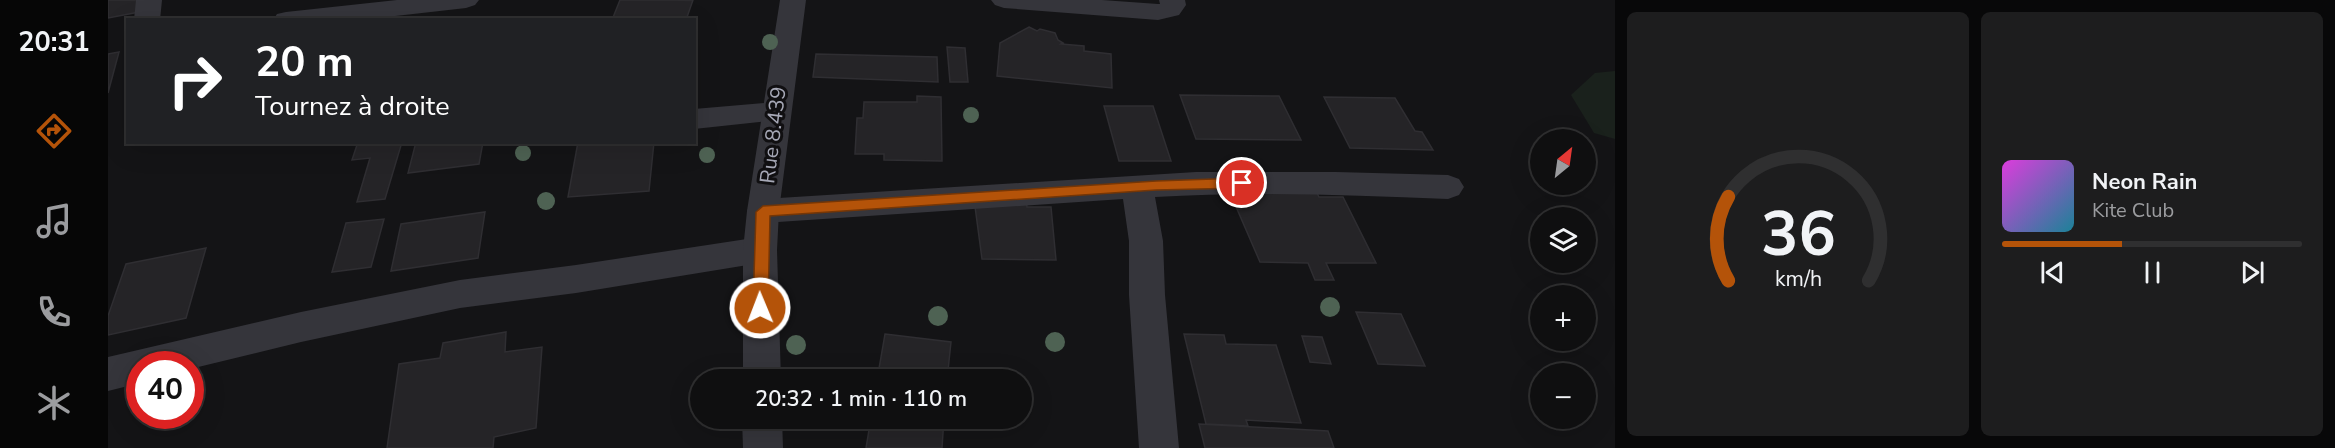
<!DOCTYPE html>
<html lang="fr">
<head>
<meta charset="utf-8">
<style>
	:root { --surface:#0f0f10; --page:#1d1d1e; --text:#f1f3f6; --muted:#9b9c9f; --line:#2f2f30; --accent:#b45309 }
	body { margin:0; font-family:"Nunito Sans",sans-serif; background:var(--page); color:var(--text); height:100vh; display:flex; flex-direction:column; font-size:22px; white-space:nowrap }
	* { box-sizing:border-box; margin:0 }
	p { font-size:20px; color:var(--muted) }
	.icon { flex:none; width:33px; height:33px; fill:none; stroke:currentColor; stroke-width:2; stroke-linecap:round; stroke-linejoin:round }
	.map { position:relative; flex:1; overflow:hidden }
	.sheet { display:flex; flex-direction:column; gap:12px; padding:12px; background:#080809; width:720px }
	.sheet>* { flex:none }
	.guide { position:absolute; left:18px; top:18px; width:570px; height:126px; border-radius:0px; box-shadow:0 6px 24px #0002,0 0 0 2px var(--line); background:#202124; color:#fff; overflow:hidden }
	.needle { width:39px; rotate:29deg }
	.fabs { position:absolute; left:1422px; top:129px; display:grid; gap:12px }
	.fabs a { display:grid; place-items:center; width:66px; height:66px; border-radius:50%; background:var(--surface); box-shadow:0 6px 24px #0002,0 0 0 2px var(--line); font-size:30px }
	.speed { position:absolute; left:18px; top:351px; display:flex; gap:12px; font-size:30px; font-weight:700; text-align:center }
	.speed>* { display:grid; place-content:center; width:78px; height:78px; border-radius:50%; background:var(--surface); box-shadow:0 6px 24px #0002,0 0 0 2px var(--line); line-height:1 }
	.speed .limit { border:9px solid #d22; background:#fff; color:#111 }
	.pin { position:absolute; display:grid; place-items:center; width:51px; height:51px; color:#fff; margin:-26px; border:3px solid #fff; border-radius:50%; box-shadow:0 2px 6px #0007 }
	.me { position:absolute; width:66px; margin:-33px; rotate:359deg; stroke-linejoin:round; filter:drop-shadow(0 0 4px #0008) }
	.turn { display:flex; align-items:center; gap:21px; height:126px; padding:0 30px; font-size:27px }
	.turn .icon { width:78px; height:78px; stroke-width:2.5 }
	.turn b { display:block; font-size:42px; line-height:51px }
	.sheet .tile { flex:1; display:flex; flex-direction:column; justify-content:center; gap:9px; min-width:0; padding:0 21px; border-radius:9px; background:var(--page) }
	.sheet .dial { align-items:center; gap:0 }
	.dial svg { height:156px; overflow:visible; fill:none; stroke:var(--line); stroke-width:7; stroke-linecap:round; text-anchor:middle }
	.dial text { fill:var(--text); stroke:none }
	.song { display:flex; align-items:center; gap:18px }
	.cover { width:72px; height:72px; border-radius:9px; background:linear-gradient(135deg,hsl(300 70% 55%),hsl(190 70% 35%)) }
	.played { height:6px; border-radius:3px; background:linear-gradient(90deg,var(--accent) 40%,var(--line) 40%) }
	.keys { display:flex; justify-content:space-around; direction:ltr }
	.sheet .tiles { flex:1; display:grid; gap:12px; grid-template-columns:repeat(2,1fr) }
	.trip { position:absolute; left:582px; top:369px; width:342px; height:60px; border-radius:30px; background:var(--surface); box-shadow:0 6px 24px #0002,0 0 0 2px var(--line); font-weight:600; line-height:60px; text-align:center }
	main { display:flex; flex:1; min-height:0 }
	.dock { display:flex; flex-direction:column; width:108px; justify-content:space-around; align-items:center; background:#060606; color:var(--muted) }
	.dock .icon { width:42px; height:42px }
	.dock .current { color:var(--accent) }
	.dock b { font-size:27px; color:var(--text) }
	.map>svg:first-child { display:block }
	.green { fill:#1a211c }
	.building { fill:#252427; stroke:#2f2e32; stroke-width:1.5 }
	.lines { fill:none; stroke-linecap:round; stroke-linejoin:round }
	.minor { fill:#35353b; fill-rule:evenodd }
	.tertiary { fill:#35353b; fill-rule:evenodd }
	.tree { fill:#4e6253 }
	.route { fill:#b45309; stroke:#753606; stroke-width:1.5 }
	.labels { text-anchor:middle; stroke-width:6; stroke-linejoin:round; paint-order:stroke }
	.street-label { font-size:21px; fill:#a6a8b6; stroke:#100f11 }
</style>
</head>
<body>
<main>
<nav class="dock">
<b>20:31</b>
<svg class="icon current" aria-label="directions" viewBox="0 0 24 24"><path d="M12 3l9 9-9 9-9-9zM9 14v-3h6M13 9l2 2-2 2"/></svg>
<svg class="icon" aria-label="music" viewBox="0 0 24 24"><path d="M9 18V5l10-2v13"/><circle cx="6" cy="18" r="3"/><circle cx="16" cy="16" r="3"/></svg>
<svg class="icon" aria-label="phone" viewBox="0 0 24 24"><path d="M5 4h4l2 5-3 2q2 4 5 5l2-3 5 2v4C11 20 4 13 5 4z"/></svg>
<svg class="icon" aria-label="climate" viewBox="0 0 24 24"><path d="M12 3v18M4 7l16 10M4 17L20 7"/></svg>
</nav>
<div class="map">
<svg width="1507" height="448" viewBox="0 0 1507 448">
	<rect width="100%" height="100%" fill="#141416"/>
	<path class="green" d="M1507,71V139L1486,133L1463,95L1487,73Z"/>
	<path class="building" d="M0,0H33L31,12L0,18Z
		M512,0H585L578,20H504Z
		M921,27L929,31L932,29L947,33L950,40L955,43L953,44L976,46V51L1003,54L1004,88L889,76L892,43Z
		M839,47L857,48L860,82H842Z
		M11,52L0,93V54Z
		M708,54L829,57L830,82L705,77Z
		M1072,95L1171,96L1193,140L1088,139Z
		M809,96L833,97L834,161L776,160V154H747L749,118H755L756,102H809Z
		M1216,97L1287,98L1307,131L1314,132L1325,150L1242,148Z
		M996,106H1045L1063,161H1011Z
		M250,142H294L277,199L249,202L262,158L244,160Z
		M308,142H375L371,164L300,173Z
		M470,142H546L541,191L460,197Z
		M1146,192L1209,193L1211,197H1235L1268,263H1218L1226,280H1207L1200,263L1152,262L1129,209H1133L1127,196L1147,197Z
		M866,199L918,200L919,207H943L948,260L874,259Z
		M377,212L370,258L283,271L293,224Z
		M276,219L263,267L224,272L238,223Z
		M98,248L78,318L0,335V316L18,264Z
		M1248,312L1293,314L1317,366L1270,364Z
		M398,332L397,352L434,347L428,428L386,437L385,448H279L291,364L332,358L335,343Z
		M777,334L843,342L839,380H769Z
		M1076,334L1116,335L1118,344L1168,345L1193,423L1138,420L1140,426L1098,424Z
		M1194,336L1214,337L1223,364L1202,362Z
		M763,418H836L834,448H758Z
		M1091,424L1220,431L1226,448H1097Z"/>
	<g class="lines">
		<path class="minor" d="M28,0H54L52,20H26Z
			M289,0H371L367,5L358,8L252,20H165L169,14L178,12Z
			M883,0H994L1050,4H1052L1051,0H1077L1078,5L1071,15L1050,20L896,8L887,5Z
			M668,102L678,105L683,112L678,119L586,129V109Z
			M1088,172H1228L1340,175L1351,179L1356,187L1351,195L1340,199C1242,195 1144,191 1047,197L1055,241L1057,295L1071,448H1031L1021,295V241L1015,199L655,223L643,220L639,211L643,202L655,199Z
			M652,237L664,241L669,250L664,259L652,263L468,293L352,308L193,342L82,369V364H32V383L0,391V357L193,312L352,280L468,265Z"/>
		<path class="tertiary" d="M672,0H698L671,211L669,250L673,380H635V250L639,211Z
			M634,418H674L675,448H635Z"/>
	</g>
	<g class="tree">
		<circle cx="662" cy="42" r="8"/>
		<circle cx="863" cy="115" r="8"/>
		<circle cx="415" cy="153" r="8"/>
		<circle cx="599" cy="155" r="8"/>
		<circle cx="438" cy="201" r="9"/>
		<circle cx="1222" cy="307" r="10"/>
		<circle cx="830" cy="316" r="10"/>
		<circle cx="947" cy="342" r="10"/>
		<circle cx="688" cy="345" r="10"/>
	</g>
	<path class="route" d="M1134,178L1140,183L1134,188L1048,190L662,216L660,308L658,312H647L645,308L648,212L655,206L1048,181Z"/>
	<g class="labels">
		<g class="street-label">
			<text transform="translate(665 135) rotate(-83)" y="7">Rue 8.439</text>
		</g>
	</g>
</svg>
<div class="fabs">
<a><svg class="needle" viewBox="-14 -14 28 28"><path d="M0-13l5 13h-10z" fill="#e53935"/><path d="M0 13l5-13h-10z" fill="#9b9c9f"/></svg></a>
<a><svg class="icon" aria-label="layers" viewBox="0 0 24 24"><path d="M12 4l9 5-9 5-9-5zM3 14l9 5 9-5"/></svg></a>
<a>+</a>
<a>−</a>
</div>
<div class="speed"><div class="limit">40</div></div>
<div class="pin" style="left:1134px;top:183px;background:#d93025"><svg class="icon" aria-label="arrive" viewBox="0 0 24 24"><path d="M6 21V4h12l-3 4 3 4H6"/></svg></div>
<svg class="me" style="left:652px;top:308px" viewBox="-20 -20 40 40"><circle r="17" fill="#b45309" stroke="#fff" stroke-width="3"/><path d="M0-11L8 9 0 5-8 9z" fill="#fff"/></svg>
<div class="trip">20:32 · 1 min · 110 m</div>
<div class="guide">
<div class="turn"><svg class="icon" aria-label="right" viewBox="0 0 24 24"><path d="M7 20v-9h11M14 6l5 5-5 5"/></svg><div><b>20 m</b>Tournez à droite</div></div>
</div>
</div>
<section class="sheet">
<div class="tiles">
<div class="tile dial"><svg viewBox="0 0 100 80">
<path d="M14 69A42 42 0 1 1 86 69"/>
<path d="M14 69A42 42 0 0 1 14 26" stroke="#b45309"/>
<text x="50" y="56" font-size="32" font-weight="700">36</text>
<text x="50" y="72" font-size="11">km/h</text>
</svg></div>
<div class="tile">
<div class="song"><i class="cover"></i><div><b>Neon Rain</b><p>Kite Club</p></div></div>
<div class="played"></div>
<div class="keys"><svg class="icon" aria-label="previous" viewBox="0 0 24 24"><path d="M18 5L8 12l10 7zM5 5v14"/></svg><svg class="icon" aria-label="pause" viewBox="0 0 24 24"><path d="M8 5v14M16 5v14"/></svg><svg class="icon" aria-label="next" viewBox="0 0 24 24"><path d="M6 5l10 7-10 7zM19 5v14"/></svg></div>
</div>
</div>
</section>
</main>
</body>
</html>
